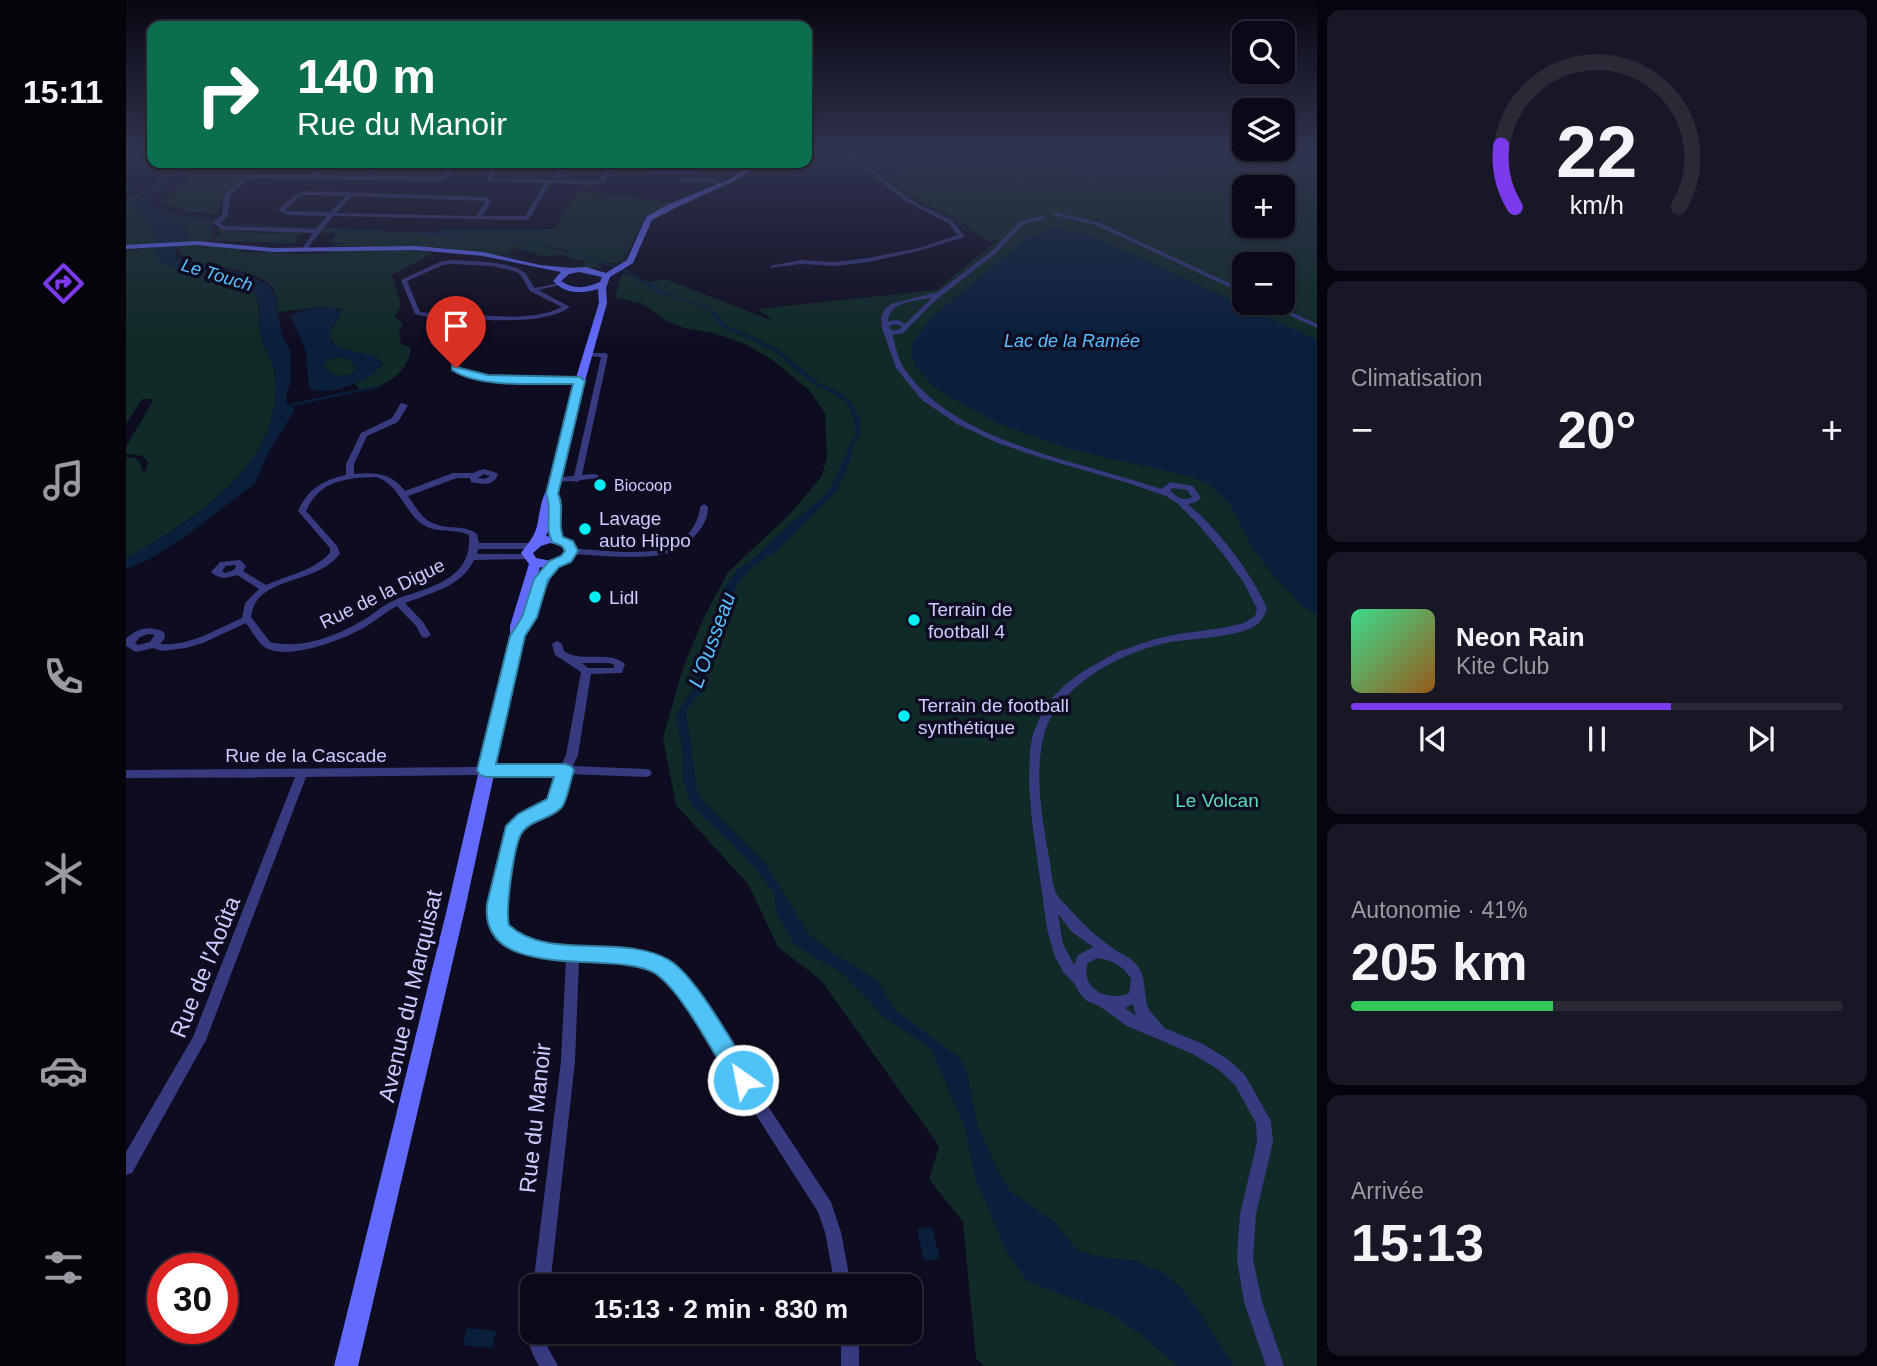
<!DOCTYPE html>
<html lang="fr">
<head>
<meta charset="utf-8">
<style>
	:root { --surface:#0a0918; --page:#181725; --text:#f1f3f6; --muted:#999aa2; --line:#2a2a37; --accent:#7c3aed }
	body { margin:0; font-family:Arial,sans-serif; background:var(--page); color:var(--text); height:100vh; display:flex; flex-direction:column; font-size:26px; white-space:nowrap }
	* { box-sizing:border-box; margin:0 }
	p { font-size:23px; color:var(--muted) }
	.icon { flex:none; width:38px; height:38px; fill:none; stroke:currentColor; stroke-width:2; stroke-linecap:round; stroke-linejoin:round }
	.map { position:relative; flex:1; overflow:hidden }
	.drawer { display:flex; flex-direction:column; gap:10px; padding:10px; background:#06050d; width:560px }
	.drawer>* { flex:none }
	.top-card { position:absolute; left:21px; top:21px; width:665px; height:147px; border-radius:14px; box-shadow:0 2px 5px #0004,0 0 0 2px var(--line); background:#0b6e4f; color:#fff; overflow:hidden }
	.fabs { position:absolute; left:1106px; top:21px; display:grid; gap:14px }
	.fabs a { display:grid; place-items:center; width:63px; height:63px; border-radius:14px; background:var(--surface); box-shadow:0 2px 5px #0004,0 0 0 2px var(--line); font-size:35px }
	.speed { position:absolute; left:21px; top:1253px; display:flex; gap:14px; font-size:35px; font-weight:700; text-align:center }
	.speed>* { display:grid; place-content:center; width:91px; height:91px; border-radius:50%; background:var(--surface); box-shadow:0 2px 5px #0004,0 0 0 2px var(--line); line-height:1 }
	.speed .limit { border:10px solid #d22; background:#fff; color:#111 }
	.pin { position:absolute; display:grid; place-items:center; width:60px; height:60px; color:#fff; margin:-72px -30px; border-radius:50% 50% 50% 0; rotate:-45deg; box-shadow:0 0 7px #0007 }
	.pin .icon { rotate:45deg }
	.me { position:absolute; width:77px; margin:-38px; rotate:327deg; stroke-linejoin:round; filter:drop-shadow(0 0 5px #0008) }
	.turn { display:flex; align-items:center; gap:24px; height:147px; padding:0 35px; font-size:32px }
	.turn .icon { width:91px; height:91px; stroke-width:2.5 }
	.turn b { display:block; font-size:49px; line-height:60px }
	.big { font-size:52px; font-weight:800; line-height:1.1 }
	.drawer .tile { flex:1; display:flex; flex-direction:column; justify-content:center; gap:10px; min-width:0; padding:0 24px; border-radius:14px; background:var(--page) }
	.drawer .dial { align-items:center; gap:0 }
	.dial svg { height:182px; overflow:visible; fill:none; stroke:var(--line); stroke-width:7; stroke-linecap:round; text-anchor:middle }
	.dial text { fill:var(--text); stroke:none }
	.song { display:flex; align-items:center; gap:21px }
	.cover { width:84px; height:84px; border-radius:10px; background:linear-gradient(135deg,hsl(150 70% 55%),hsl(30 70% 35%)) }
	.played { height:7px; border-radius:4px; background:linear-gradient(90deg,var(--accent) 65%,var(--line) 65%) }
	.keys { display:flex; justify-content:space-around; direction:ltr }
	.heat { display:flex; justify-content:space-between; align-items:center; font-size:38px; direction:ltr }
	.charge { height:10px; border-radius:5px; background:linear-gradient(90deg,#34c759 41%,var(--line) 0) }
	.trip { position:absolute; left:394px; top:1274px; width:402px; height:70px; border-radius:14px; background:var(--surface); box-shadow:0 2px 5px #0004,0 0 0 2px var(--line); font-weight:800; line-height:70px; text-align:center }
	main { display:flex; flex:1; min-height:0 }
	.tab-bar { display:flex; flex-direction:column; width:126px; justify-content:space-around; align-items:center; background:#04040a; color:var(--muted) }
	.tab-bar .icon { width:49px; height:49px }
	.tab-bar .current { color:var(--accent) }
	.tab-bar b { font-size:32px; color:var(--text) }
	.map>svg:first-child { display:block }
	.green { fill:#0f2a27; fill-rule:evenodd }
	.water { fill:#091f3c; fill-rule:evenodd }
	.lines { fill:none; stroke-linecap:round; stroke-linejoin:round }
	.stream-far1 { stroke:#091f3c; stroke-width:2 }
	.stream { stroke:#091f3c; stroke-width:2.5 }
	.street { fill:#373a7f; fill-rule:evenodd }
	.secondary { fill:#626aff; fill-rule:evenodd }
	.route { fill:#4fc3f7; stroke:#337fa1; stroke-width:2 }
	.poi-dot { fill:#00f0f6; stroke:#0e0c20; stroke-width:2.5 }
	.labels { text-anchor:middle; stroke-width:7; stroke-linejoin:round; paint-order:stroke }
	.far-poi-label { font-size:16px; fill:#cdcbff; stroke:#0e0c20; text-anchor:start }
	.far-water-label { font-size:18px; font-style:italic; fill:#59bfff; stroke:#0e0c20 }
	.poi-label { font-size:19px; fill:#cdcbff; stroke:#0e0c20; text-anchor:start }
	.street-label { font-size:19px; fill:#cdcbff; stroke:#0e0c20 }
	.park-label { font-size:19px; fill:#57dfb3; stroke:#0e0c20 }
	.water-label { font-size:21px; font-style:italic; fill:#59bfff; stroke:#0e0c20 }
	.near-street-label { font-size:23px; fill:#cdcbff; stroke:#0e0c20 }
</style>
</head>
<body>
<main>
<nav class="tab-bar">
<b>15:11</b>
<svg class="icon current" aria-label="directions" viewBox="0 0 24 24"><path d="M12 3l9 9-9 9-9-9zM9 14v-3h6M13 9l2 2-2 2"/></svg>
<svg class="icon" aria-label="music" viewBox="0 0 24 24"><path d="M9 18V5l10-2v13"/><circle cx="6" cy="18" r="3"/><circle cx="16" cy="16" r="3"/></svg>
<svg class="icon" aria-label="phone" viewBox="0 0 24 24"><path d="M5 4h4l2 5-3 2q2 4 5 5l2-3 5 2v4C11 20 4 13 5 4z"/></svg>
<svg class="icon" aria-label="climate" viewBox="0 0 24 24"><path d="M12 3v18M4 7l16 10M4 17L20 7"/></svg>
<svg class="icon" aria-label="car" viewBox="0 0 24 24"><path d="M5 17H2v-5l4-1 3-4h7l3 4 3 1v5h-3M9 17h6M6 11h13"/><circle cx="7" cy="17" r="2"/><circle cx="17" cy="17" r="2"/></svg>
<svg class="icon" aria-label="filters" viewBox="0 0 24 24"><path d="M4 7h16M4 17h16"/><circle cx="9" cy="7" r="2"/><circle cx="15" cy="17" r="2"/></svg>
</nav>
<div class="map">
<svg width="1191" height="1366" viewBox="0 0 1191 1366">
	<rect width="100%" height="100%" fill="#0e0c20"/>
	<path class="green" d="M731,153H810L747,164Z
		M814,153H1191V1366H858L850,1358L837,1222L803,1179L813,1146L695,980L652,947L622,884L550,805L537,738L557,668L578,617L602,572L663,515L696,476L701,456L699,413L683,390L645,359L619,344L588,333L558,328L540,321L517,304L489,297L496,274L525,282L539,279L648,321L632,309L810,290L876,237L865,243L827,217L794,202L759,175L829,161ZM1118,187H1157V226H1118ZM1118,264H1157V303H1118Z
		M80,163L130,165L125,176C105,182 94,194 92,215L62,211L33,202L59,183L70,167Z
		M25,187L4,205L26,222L30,245L0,247V199Z
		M451,192L495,195L545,203L519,217L497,262L471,264L476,267L473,268C453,268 436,269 416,265L440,267L461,266L456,264L460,261L449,260L439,255L415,256L391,248L382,254L352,249L407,260L319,248L204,246L222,243H205L210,233H195L198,228L310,234L314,230L429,229Z
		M33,212L88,222L85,227L88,228L84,231L89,235L82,242H52L63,237L59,225Z
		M90,229L129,233H185L174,234L169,243L86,241L95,233L88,230Z
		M79,245L76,248H81V245L116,249L114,252C143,252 169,254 200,254L201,250L259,249L307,251H301L306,254L266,275L275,306L269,317L277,325L273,331L275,344L285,348C281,376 259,386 234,391L229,383L248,373L257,364C244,347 207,358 203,333L213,318L215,309L195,307L152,312C151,305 151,296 148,290C136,269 83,266 60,260L51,246Z
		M30,248V256C37,260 45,266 53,269C72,274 112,275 125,289C138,304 130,323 136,340C140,350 146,358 148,369C166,460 66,521 0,558V457L10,458L15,464L16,471H20L22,463L17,456L0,454V447L28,399H16L0,424V250Z
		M215,357L225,360L231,369L224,375L209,376L197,366L203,359Z"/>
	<path class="water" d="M889,153H1073L1074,158C1046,192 921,178 889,153Z
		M56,163H66L56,169L25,198L24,205L53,215L118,224L319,233L376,238L442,250L499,269L540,293L581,306L600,325L650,348L692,383L715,393L725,402L733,418L735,432L727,446L725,457L712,489L651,551L626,567L612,584L604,602L605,615L586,649L575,692L560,711L571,790L576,800L640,864L682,933L706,953L751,980L769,1010L835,1059L841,1072L851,1123L869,1165L884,1191L926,1220L952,1251L974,1257L1008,1260L1039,1274L1055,1288L1070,1307L1108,1366H1052L1013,1333L983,1313L901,1281L881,1252L850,1180L838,1125L804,1047L761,1020L716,973L669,945L651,915L648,892L621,859L567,807L557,781L556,744L549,716L568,686L578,647L597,611V588L612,569L631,556L653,534L703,491L730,433L728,418L719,401L682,380L647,350L595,326L579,307L533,293L497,271L444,252L373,239L222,229L138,228L53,217L36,212L64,231L63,237L52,242L49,258L122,275L143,286L149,296L156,335L164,350L165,382L160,394V402L169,409L140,457L129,483L60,536L22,560L0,569V558C68,520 157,466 149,376C148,361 138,350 135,336C131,320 138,299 122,287C97,267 57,278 31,259L27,223L4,205L33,181L36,173L6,184L0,194V185Z
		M927,229L953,232L991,247L1191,340V615L1176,605L1142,569L1126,547L1105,506L1085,486L1063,476L943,449L871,423L809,388L789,366L785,351L787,341L807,316L903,237Z
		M191,308H207L215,312L203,332L205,342C219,355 247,349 257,364C243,381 204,398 183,388L180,352L165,316L174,311ZM215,357L225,360L231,369L224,375L209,376L197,366L203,359Z
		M806,1228L814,1259L798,1261L791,1229Z
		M341,1328L370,1331L366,1348L337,1345Z"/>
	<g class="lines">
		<path class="stream-far1" d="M728,153L744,166
			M748,169L791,204
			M801,208L828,220
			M831,223L845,233"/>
		<path class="stream" d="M160,406L254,386"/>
		<path class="street" d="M720,153H725L783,199L826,221L838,235V237L796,250L743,262L709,266L675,264L644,268V266L675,260L709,262L743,258L793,248L832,235L822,223L779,201Z
			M26,155V157L0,161V159Z
			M208,163H213L190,175L232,176L257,163H262L237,176L312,177L318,175L328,163H332L322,177L313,181L129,178L121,180L104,195L102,216L94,223L98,226L190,229L201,216L161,215L152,210L169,195L179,191L361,197L366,201L356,216H399L419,183L363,181L360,177L371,163H375L366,177L367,179L425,180L435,163H439L430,180L468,181L475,179L482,163H486L479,181L468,185L424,183L404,218L401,220L207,216L179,251L176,249L187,233L97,230L87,223L96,215L98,194L117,178L127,175H183ZM180,195L220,196L204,212L162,211L159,210L173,197ZM226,196L360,201L350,216L210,213Z
			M572,163H598L631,166L629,167L575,164L572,173L570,174L526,173L524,172L526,171H568Z
			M555,178L587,179L599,185L596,187L586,182L553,181Z
			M929,212L974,223L1118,290V294L970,225L927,215Z
			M916,216L918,217V219L897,224L870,253L810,300L777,333L766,335C770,346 772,360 779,370C831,444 954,461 1035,489L1045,482L1067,486L1075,498L1070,502L1062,504C1094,532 1124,570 1141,609C1139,614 1137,619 1133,623C1116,638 1063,638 1040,643C994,653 931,686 918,735C908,774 916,818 923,857C925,866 926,885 930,893C932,897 937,902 940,905C955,923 973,939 991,951C997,955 1004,957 1009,963C1021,975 1017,992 1022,1007C1025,1015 1034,1020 1038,1028L1077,1044L1103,1060L1119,1075L1145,1121L1147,1142L1130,1214L1127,1259L1136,1302L1158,1366H1140L1118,1302L1111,1259L1114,1214L1131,1142L1130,1123L1109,1085L1093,1070L1067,1054L1001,1026L973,1006L961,1001L954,994L948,983L938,973L929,957L921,929L906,821L903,784L904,749L907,734L914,717L926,698L940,684L956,672L991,652L1026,640L1052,634L1096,628L1118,623L1129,616L1131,609L1118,583L1097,554L1072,524L1051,503L1040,496L1002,483L916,458L872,443L831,424L796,400L770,368L756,328L755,317L759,309L765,304L812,292L866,251L893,222ZM806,298L779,324L772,320L762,321C763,301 790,301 806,298ZM771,324L776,327C771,332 768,331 763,328L765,325ZM1047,488L1061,490L1066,497C1058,502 1050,497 1044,490ZM932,914L946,932L967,947L952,955L948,965L937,944ZM971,958C986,960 998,966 1005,979L1003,993C982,1003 953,988 962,963ZM1007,1004L1010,1016L999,1008Z
			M325,260C341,261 387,261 399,273C402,276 405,283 408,288L434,283V285L412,290L444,307C413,329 340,317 302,317L289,314L275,280L314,262ZM325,264L366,266L388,271L394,274L404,291L436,307C406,322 365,315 332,314C319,313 306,314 294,312L281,281L317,265Z
			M1137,303H1145L1191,324V328Z
			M461,353H479L482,355L456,475L469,474L473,476L472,478L455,480L451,482L447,481L427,482V478L448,476L475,357L459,356V354Z
			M327,366H333L341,371L352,374L369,377L454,379L458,381L454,383C417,383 361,388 327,370Z
			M275,403L282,405L272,422L241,436L228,464V474C250,472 265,473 279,491L327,473H347L357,469L371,473L372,475C366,487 356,484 345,482L344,478H331L282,496C289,506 296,520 309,524C323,530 338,524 351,534L353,543H406L411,546L406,549H352L351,554H402L405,555L407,557L405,559L348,560C335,587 305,593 279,603L297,622L305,635L300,638L296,637L290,626L271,606C259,612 250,621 239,627C219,639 156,664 136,645C130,639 125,630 120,623L77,643L60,648L36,651L27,648L10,652L0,646V639C11,628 23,625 38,632L39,638L34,644C62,647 91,629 116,618L119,603L133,589L111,575C101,578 94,580 85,572L94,562L114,560L120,566L117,571L140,585C162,575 187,571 204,553V548L172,511C182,489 197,480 220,475V464L235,433L266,418ZM358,474L363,476V477L358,479L352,478ZM250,477C274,485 277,510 296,524C310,534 328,528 343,535C344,548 341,561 332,570C316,587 290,591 269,600C259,604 251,611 242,617C214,635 177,650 144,642L125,617C126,613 126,609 128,606C137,584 172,581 191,571C201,567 207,562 214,554L211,546L180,511C194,480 220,478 250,477ZM109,565L110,566L108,570L99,573L96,571L100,566ZM22,634L29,635L24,642L12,645L9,643L14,637Z
			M578,504L582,507C582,517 578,525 572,532C566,540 559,546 551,550C526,562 473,555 445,554L440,551L445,548C471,550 516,556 540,548C558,543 573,525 574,507Z
			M431,641L436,644L438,651C456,664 482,649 499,664L496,673L465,674L452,755L447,766L520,769L524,770L526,773L524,776L520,777L443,774L433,806C420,813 401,819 393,832C387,840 386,863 384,873C380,889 372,910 381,925C396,953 484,947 513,954C530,957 543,964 556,975L705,1202L715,1232L725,1286H709L699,1232L692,1212L546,983C516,959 490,963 453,960L449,1061L424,1286H407L435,1061L440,959C422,956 391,952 378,941C371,935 366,926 365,917C363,906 376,835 383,827C393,814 409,808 424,800L432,774L370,772L350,775L180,777L80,1040L6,1173L0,1175V1152L67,1037L169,777L0,778V770L350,767L370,764L435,766L440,755L455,672L429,655L426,644ZM456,663H484L488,665V668H462Z
			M406,1325V1332H420L422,1348L432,1366H413C406,1354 398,1338 406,1325Z
			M715,1332H733V1366H715Z"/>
		<path class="secondary" d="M629,163H636L608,181L547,209L526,220L507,263L484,277L480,288L481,303L459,381L436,480C433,488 429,495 427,502C424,514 426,525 420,536L446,541L451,551C447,563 434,564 427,573L398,636L339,909L232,1366H208L321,909L384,636V626L403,564L395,553C415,528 409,530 416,501C418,494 422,488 424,480L449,381L473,303L472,289C455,294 439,294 427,281L435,272L357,256L290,250L147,252L70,245L0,249V245L70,241L147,248L290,246L357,252L414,265L445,268L460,267L480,273L501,260L520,217L541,205L604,179ZM453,272L476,277L474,282C460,288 448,290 435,281L443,274ZM424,543L437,546L438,554L425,561L410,558L407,553L415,546ZM414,567L418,568L410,580Z"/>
	</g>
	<linearGradient id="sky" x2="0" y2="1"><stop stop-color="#080712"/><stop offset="0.44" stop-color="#30344e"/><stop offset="1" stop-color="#30344e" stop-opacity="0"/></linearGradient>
	<rect width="1191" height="344" fill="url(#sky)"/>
	<path class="route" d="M326,366L362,375L454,377L459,381L432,494C439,507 431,523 437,537L447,541L452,551L445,562L433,567L422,580L411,617L399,636L370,764H439L445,766L448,770C444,781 442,798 436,807C425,820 404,819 395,834C388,847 379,910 383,925C421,961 498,933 543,960C570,976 606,1043 625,1072L628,1080L625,1088L617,1091L609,1088C589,1057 558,994 530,974C492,948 353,986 361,904L380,826L392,814L421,799L428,777H360L354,775L351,770L384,636L396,617L408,579L423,561L435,556L439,551L436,546L426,542C418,526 427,510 420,494L447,384C414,383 354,389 326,370Z"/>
	<g class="poi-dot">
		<circle cx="474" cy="485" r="7"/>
		<circle cx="459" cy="529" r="7"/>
		<circle cx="469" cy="597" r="7"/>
		<circle cx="788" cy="620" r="7"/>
		<circle cx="778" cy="716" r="7"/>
	</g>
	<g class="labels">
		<g class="far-poi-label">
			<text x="488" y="491">Biocoop</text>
		</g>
		<g class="far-water-label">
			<text transform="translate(91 275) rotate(17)" y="6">Le Touch</text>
			<text x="946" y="347">Lac de la Ramée</text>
		</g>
		<g class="poi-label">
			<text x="473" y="525">Lavage<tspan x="473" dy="22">auto Hippo</tspan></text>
			<text x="483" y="604">Lidl</text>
			<text x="802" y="616">Terrain de<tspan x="802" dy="22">football 4</tspan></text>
			<text x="792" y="712">Terrain de football<tspan x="792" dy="22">synthétique</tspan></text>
		</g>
		<g class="street-label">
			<text transform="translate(256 593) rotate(-26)" y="7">Rue de la Digue</text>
			<text x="180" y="762">Rue de la Cascade</text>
		</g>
		<g class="park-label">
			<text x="1091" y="807">Le Volcan</text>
		</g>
		<g class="water-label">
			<text transform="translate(586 640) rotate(-70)" y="7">L'Ousseau</text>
		</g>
		<g class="near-street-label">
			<text transform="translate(79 967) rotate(-68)" y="8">Rue de l'Aoûta</text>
			<text transform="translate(284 996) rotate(-77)" y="8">Avenue du Marquisat</text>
			<text transform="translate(409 1118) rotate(-84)" y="8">Rue du Manoir</text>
		</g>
	</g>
</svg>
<div class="fabs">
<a><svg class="icon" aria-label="search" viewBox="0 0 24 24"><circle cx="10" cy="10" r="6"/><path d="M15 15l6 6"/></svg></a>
<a><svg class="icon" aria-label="layers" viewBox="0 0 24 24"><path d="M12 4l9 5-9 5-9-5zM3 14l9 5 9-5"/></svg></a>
<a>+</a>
<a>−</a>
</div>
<div class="speed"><div class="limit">30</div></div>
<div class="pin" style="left:330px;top:368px;background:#d93025"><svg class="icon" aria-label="arrive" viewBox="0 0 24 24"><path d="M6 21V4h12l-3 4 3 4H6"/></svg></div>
<svg class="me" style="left:617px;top:1080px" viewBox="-20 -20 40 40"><circle r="17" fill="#4fc3f7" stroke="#fff" stroke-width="3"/><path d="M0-11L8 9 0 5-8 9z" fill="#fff"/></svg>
<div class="trip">15:13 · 2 min · 830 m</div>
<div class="top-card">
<div class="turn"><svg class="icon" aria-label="right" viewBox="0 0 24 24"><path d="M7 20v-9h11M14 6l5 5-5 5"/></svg><div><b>140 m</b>Rue du Manoir</div></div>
</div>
</div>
<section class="drawer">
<div class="tile dial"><svg viewBox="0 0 100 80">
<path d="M14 69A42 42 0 1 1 86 69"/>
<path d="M14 69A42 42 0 0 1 8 42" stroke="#7c3aed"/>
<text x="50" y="56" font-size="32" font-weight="700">22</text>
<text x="50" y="72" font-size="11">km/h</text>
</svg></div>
<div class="tile"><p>Climatisation</p>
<div class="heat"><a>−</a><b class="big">20°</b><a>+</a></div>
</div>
<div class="tile">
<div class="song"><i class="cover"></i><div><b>Neon Rain</b><p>Kite Club</p></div></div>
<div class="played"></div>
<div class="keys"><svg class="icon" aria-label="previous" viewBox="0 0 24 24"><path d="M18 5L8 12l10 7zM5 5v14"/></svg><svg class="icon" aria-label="pause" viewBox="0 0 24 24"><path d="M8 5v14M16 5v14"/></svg><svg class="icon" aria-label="next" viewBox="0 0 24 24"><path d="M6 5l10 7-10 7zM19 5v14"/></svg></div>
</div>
<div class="tile"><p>Autonomie · 41%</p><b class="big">205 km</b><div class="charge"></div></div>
<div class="tile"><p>Arrivée</p><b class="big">15:13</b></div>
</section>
</main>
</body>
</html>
